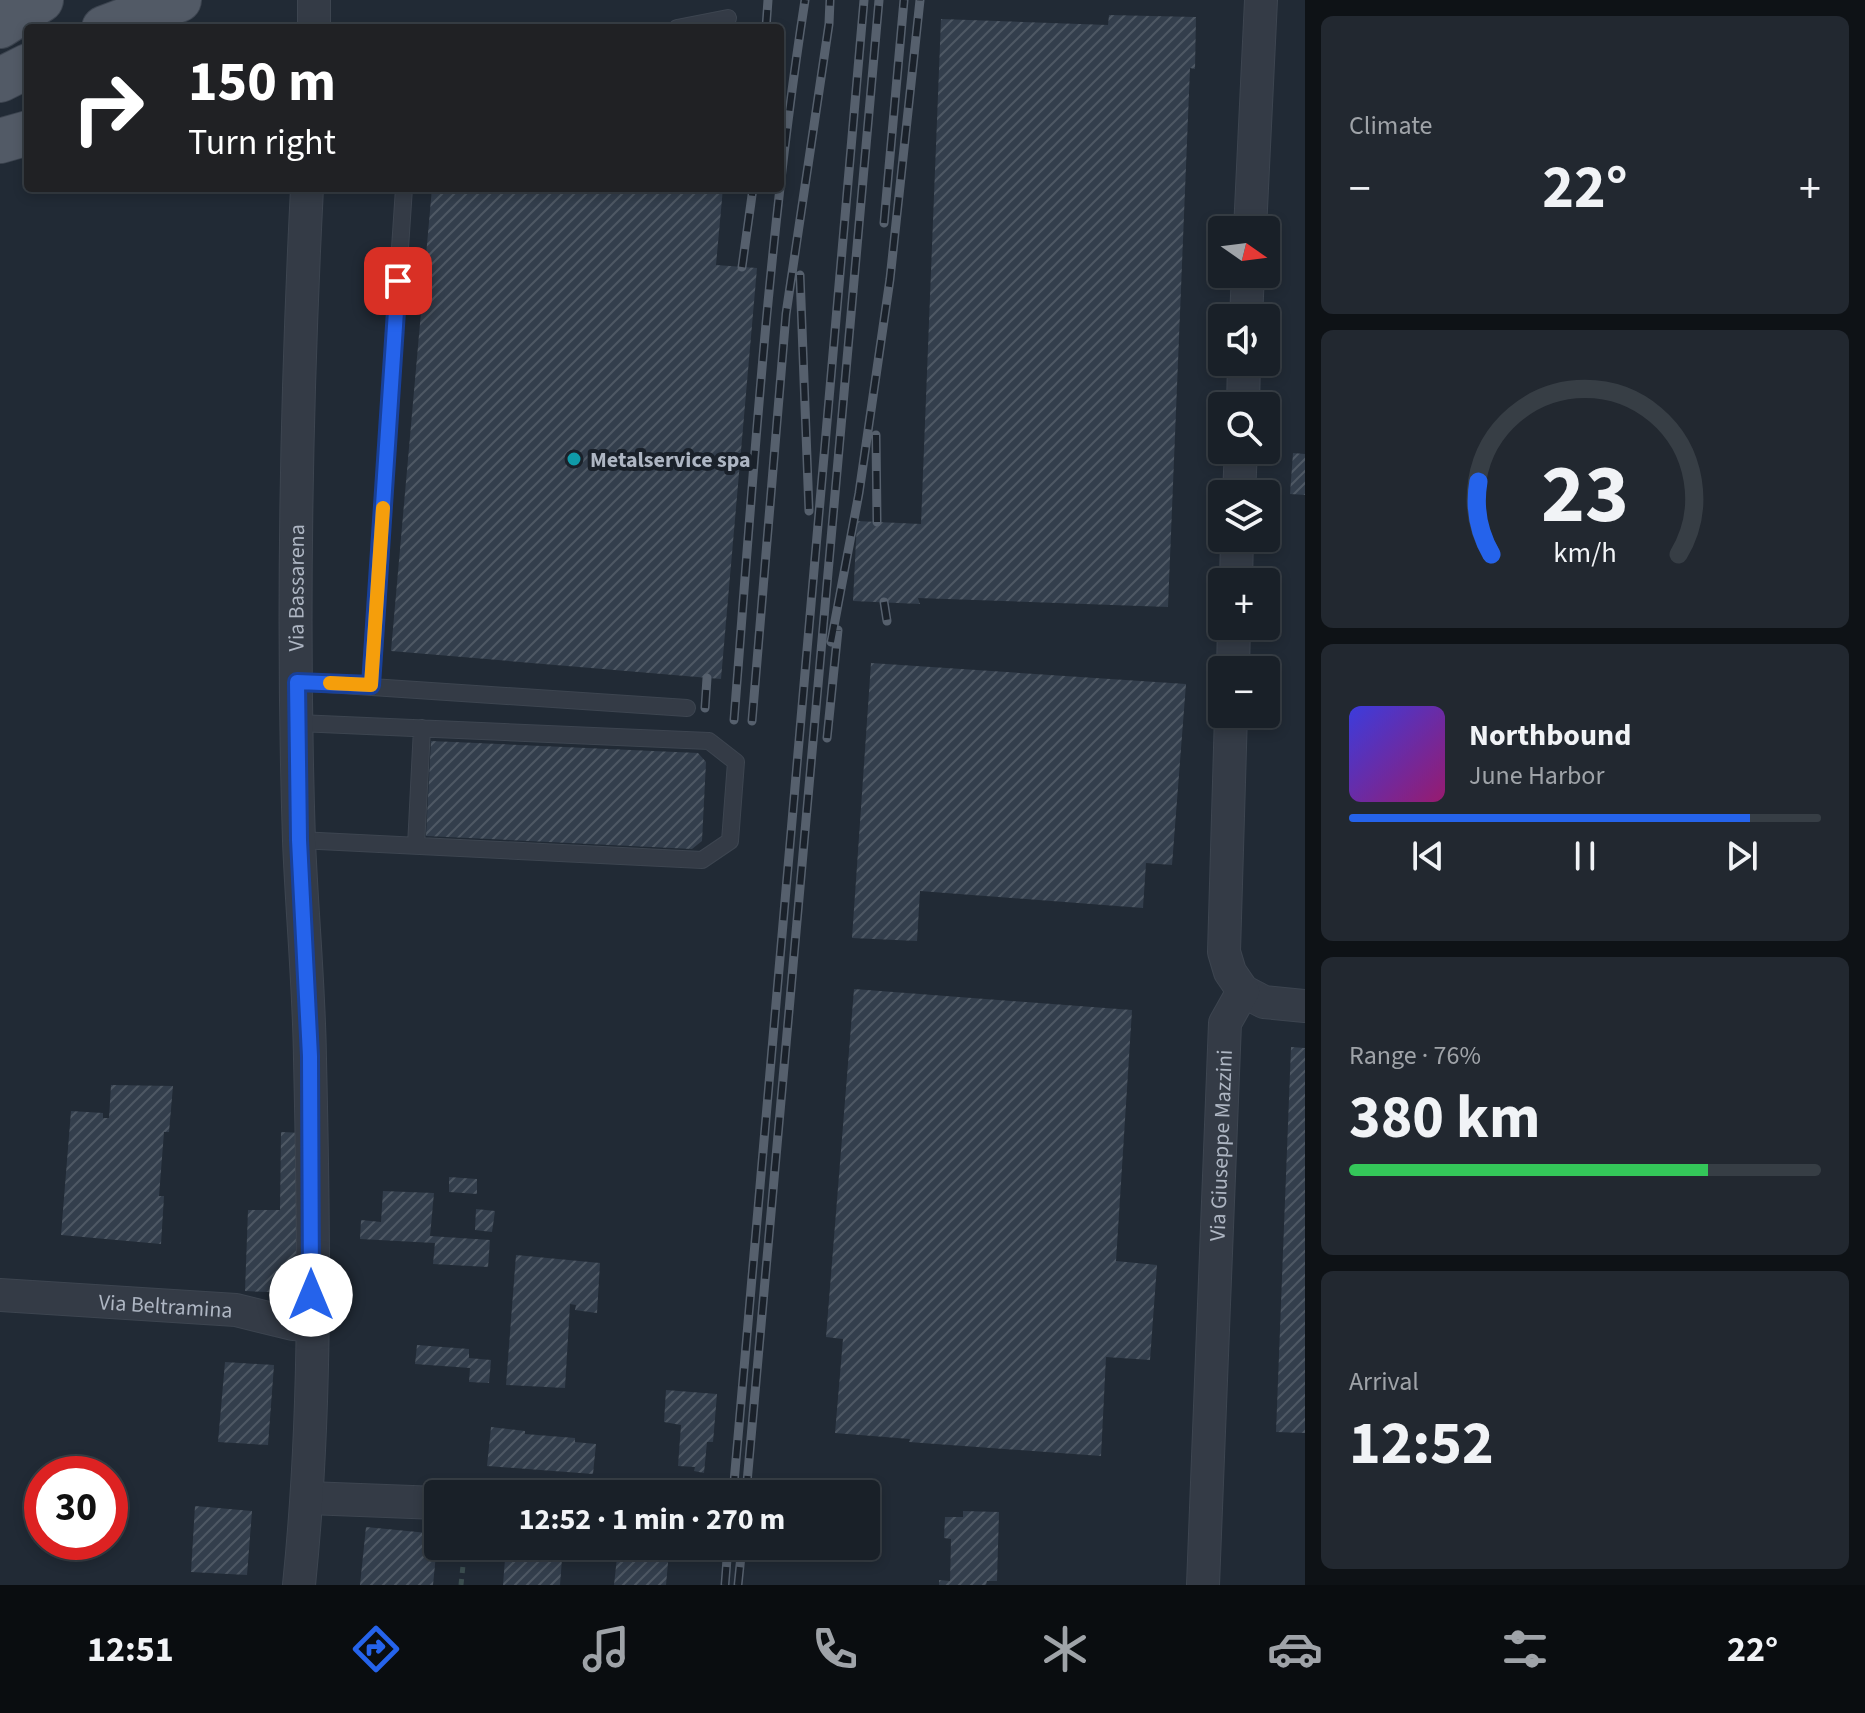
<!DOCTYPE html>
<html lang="en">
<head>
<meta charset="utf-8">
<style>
	:root { --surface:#192028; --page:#222830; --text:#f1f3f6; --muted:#9fa3a8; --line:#373e45; --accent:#2563eb }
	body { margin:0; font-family:"Source Sans 3",sans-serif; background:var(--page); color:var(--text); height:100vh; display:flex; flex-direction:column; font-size:30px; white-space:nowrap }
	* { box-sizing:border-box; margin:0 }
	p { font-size:26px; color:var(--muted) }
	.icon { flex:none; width:44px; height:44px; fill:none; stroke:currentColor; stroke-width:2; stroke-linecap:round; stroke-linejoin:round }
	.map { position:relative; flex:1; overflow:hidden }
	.sheet { display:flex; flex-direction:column; gap:16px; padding:16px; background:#0e1216; width:560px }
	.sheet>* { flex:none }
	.hud { position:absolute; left:24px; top:24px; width:760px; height:168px; border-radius:8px; box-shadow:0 4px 12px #0003,0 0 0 2px var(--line); background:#202124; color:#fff; overflow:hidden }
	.needle { width:52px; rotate:104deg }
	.controls { position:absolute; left:1208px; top:216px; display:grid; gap:16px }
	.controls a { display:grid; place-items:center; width:72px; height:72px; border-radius:8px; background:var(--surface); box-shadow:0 4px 12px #0003,0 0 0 2px var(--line); font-size:40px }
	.speed { position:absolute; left:24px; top:1456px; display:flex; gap:16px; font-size:40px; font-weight:700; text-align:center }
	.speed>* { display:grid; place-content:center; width:104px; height:104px; border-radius:50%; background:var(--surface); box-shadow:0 4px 12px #0003,0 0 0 2px var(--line); line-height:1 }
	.speed .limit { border:12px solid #d22; background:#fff; color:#111 }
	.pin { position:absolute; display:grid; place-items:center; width:68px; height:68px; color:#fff; margin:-34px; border-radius:16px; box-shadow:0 4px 12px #0006 }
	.me { position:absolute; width:88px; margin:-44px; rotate:0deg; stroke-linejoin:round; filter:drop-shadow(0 0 6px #0008) }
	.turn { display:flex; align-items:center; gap:28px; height:168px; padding:0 32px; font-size:36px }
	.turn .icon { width:104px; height:104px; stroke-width:2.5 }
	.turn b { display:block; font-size:56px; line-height:68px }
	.big { font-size:60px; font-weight:700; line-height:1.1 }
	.sheet .tile { flex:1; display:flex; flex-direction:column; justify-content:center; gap:12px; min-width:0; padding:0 28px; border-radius:12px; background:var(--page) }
	.sheet .dial { align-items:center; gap:0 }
	.dial svg { height:208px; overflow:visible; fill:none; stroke:var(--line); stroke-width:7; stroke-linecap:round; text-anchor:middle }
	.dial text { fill:var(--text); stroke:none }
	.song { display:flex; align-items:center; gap:24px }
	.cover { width:96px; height:96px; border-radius:12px; background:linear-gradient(135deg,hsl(240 70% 55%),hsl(320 70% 35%)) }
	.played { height:8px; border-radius:4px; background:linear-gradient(90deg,var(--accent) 85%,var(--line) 85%) }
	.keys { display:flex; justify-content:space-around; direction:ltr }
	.heat { display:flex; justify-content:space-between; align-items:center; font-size:44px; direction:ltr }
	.charge { height:12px; border-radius:6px; background:linear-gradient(90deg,#34c759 76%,var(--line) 0) }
	.trip { position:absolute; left:424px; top:1480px; width:456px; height:80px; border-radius:8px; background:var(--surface); box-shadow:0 4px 12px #0003,0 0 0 2px var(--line); font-weight:700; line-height:80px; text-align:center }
	.tab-bar { display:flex; height:128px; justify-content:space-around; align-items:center; background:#0a0d10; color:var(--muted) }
	.tab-bar .icon { width:56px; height:56px }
	.tab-bar .active { color:var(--accent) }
	.tab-bar b { font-size:36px; color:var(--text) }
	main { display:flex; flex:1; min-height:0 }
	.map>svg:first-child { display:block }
	.building { fill:url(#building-hatch) }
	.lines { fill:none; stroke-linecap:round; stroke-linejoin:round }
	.lane-casing { stroke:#3d4550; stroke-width:18 }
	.street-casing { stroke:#3d4550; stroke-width:34 }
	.primary-casing { stroke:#3d4550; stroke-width:46 }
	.path { stroke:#3b4d4f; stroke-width:5; stroke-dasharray:6 6; stroke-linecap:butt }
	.lane { stroke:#343b46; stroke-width:16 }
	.street { stroke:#343b46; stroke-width:32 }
	.primary { stroke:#525a66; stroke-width:44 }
	.rail-casing { stroke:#56606d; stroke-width:9 }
	.rail { stroke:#1a212a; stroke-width:6; stroke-dasharray:18; stroke-linecap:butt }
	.route-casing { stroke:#184099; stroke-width:20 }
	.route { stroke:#2563eb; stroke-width:14 }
	.slow { stroke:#f59e0b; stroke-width:14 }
	.culture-dot { fill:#0f9aa8; stroke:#1a212a; stroke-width:3 }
	.labels { text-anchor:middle; stroke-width:8; stroke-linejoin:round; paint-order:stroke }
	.poi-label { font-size:22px; font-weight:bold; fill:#aeb6c3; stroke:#1a212a; text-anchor:start }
	.street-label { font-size:22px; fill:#aeb6c3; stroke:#1a212a }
</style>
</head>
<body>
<main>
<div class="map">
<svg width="1305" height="1585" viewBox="0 0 1305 1585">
	<defs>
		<pattern id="building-hatch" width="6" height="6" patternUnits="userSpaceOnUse" patternTransform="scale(2)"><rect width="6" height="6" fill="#333e4c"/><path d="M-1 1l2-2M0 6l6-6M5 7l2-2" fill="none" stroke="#4e5864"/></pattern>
	</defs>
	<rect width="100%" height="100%" fill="#212a35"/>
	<path class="building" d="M1109,15L1196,17L1195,69L1190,68L1168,607L918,598L920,604L853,601L857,521L921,524L941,19L1108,25Z
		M432,188H723L716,265L757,268L721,679L391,651Z
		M1293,453L1305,454V495L1290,494Z
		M871,663L1186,684L1172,865L1146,863L1143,908L920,891L917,941L852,938Z
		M431,741L698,753L706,762L702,841L692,849L426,836Z
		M854,989L1132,1010L1116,1261L1157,1265L1150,1360L1106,1357L1101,1456L909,1442L910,1439L835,1433L843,1339L826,1337Z
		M1291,1047L1305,1048V1433L1276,1432Z
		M111,1085L173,1086L169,1132H164L159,1196H164L161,1244L61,1235L71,1111L103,1113V1118H109Z
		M281,1132L306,1133L303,1276L293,1275V1293L245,1291L248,1210H280Z
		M449,1177L477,1179V1194L449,1192Z
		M383,1191L434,1193L430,1236L490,1240L488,1267L433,1264L435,1243L360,1239L361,1220L381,1222Z
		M476,1209L495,1211L492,1232L475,1230Z
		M516,1255L600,1263L597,1313L575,1310L576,1305L570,1304L565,1388L506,1385Z
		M417,1345L469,1349V1358L491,1360L489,1383L469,1382L470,1368L415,1364Z
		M225,1362L274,1365L268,1445L218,1442Z
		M666,1390L717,1394L713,1442H707L704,1473L694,1471L695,1467L678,1466L681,1425L664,1422Z
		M491,1427L525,1431V1434L575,1438V1442L596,1444L593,1474L487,1466Z
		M195,1506L252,1511L247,1575L191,1572Z
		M963,1511L999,1512L997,1581H987L986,1585H939V1580L950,1581L951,1539L944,1538L945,1517H963Z
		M366,1527L438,1534L433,1585H360Z
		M506,1546H563L560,1585H503Z
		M618,1548L669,1552L666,1585H614Z"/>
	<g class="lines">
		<defs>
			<path id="lane" d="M677,28L728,18
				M297,682L687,708
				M371,685L404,188
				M298,723L709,741L736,762L730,841L702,860L299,840
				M416,846L422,728"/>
			<g id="street">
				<path d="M314,28V0"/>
				<path d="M1250,230L1261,0"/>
				<path d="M1246,318L1248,274"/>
				<path d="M1243,406L1244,362"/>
				<path d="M1239,494L1241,450"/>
				<path d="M1236,582L1237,538"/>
				<path d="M1233,670L1234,626"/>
				<path d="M1243,991L1264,1002L1305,1006"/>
				<path id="s1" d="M0,1295L236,1310L293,1324L311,1325"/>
				<path d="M308,1498L438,1503"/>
				<path id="s2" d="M299,1585C317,1411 314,1234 310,1059C309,986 302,914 299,841C292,624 296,405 307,188"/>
				<path id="s3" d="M1203,1585L1225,1023L1243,991L1230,972L1224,952L1231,714"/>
			</g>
			<path id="primary" d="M0,26L41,0
				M104,28L179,0
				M0,80L28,66
				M0,141L28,133"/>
		</defs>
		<use href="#lane" class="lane-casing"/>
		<use href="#street" class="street-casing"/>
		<use href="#primary" class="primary-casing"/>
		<path class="path" d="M461,1585L465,1546"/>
		<use href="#lane" class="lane"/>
		<use href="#street" class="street"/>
		<use href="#primary" class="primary"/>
		<defs>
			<path id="rail" d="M766,28L768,0
				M884,223L904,0
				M742,267L753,188
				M800,275L809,511
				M876,435L877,522
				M884,602L887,621
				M831,642L859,493L890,279L920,0
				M705,708L707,678
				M734,720C753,480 768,238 805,0
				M752,721L786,314L829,24L830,0
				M827,738L838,630
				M733,1494L864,0
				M746,1494L879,0
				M725,1585L728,1546
				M738,1585L742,1546"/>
		</defs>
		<use href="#rail" class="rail-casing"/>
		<use href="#rail" class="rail"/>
	</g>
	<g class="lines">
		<defs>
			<path id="route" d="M311,1295L310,1056L299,840L297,682L371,685L398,281"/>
		</defs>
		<use href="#route" class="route-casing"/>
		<use href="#route" class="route"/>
		<path class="slow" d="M330,683L371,685L383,508"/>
	</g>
	<circle class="culture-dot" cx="574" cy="459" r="8"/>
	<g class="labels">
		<g class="poi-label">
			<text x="590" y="467">Metalservice spa</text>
		</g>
		<g class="street-label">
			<text dy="8" stroke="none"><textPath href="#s2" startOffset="998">Via Bassarena</textPath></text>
			<text dy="8" stroke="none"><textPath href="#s3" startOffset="440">Via Giuseppe Mazzini</textPath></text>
			<text dy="8" stroke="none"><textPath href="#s1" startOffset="166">Via Beltramina</textPath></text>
		</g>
	</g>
</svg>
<div class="controls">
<a><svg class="needle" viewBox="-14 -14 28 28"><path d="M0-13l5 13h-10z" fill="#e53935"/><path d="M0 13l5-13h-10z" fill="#9fa3a8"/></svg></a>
<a><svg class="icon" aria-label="sound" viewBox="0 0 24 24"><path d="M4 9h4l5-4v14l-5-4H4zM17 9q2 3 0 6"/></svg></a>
<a><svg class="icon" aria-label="search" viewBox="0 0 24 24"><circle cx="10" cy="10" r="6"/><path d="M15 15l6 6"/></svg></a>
<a><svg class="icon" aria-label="layers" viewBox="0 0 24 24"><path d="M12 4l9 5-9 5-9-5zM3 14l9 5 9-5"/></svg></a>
<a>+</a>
<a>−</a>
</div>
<div class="speed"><div class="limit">30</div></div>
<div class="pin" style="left:398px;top:281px;background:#d93025"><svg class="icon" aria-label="arrive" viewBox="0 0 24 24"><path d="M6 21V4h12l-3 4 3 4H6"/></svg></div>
<svg class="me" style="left:311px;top:1295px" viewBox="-20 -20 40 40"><circle r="19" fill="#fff"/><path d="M0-13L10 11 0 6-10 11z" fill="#2563eb"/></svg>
<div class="trip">12:52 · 1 min · 270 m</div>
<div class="hud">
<div class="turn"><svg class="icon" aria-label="right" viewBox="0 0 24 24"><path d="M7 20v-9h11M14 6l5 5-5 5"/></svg><div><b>150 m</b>Turn right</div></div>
</div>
</div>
<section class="sheet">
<div class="tile"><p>Climate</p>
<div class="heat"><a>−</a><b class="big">22°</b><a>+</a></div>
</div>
<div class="tile dial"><svg viewBox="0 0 100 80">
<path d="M14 69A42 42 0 1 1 86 69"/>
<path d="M14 69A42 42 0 0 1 9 41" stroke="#2563eb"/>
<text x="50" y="56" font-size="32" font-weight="700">23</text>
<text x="50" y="72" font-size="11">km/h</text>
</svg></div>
<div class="tile">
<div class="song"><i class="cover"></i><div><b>Northbound</b><p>June Harbor</p></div></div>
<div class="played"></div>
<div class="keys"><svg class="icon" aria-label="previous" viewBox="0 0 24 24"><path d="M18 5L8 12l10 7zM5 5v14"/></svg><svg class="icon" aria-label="pause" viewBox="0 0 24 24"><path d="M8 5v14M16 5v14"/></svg><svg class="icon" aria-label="next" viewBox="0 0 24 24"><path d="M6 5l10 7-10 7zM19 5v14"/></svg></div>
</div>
<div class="tile"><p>Range · 76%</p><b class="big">380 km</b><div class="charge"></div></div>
<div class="tile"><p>Arrival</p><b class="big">12:52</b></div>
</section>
</main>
<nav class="tab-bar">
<b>12:51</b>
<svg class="icon active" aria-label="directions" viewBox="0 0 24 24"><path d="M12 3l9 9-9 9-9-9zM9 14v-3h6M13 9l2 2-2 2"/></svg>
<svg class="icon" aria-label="music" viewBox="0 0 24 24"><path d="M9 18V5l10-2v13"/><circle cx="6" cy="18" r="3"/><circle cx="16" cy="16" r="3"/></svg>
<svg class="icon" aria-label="phone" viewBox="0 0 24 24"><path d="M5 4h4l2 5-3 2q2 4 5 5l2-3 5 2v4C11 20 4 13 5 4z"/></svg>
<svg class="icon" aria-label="climate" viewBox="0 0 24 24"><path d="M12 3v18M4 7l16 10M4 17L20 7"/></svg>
<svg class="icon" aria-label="car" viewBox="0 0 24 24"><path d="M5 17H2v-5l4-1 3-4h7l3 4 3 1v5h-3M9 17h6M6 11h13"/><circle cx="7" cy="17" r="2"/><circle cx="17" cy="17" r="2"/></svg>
<svg class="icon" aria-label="filters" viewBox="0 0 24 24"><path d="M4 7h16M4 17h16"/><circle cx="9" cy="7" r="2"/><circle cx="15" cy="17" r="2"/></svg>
<b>22°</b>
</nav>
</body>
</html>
